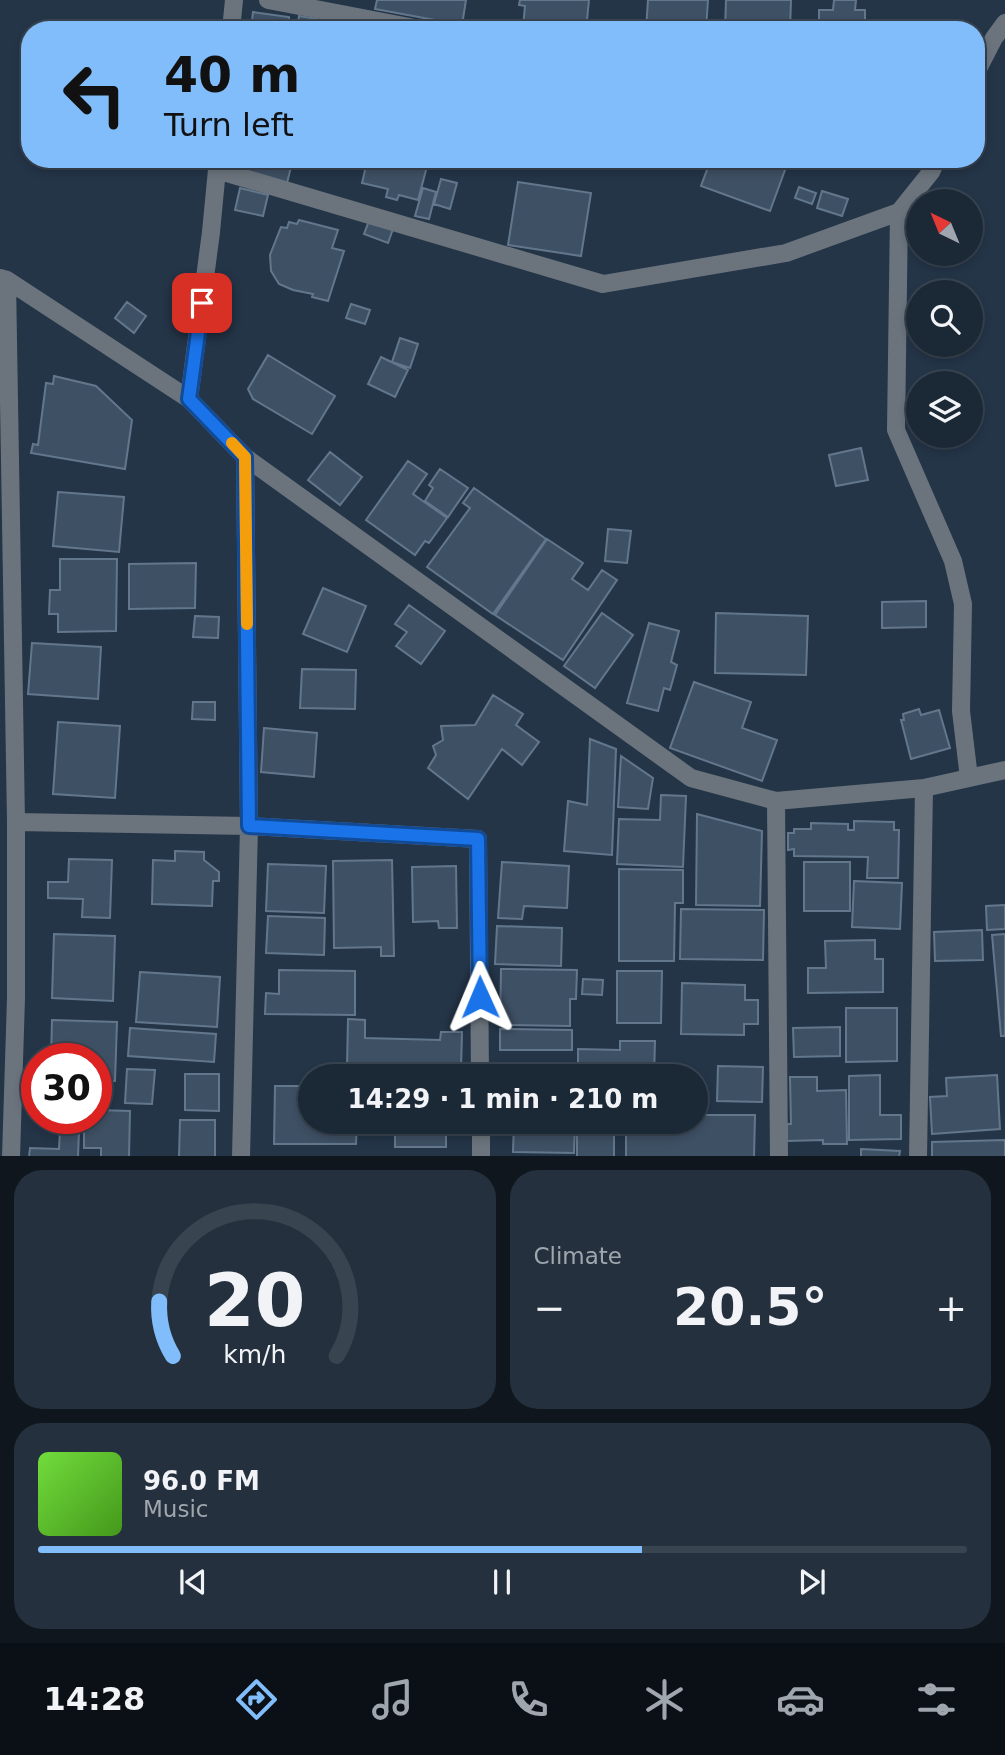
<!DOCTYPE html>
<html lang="en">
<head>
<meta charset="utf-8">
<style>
	:root { --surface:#1b2836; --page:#24303e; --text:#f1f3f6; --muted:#a0a6ad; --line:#394451; --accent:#81bdfa }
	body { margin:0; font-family:"DejaVu Sans",sans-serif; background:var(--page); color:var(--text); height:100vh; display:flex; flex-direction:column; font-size:26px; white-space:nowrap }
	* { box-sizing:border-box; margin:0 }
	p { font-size:23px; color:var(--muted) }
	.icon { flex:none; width:38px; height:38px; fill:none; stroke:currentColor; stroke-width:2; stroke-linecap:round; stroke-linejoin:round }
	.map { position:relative; height:1156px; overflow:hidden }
	.drawer { display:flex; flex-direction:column; gap:14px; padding:14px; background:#0f161e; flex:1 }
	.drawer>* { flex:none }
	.hud { position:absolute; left:21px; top:21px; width:964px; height:147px; border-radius:28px; box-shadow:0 4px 10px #0003,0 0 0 2px var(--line); background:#81bdfa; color:#111; overflow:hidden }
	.needle { width:46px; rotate:317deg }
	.fabs { position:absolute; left:906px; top:189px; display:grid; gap:14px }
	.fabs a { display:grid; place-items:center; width:77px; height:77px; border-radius:50%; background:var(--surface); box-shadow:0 4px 10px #0003,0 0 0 2px var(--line); font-size:35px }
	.speed { position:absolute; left:21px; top:1043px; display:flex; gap:14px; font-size:35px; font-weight:700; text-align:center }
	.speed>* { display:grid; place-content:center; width:91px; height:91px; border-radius:50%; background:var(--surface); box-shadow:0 4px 10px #0003,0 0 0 2px var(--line); line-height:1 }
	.speed .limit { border:10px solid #d22; background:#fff; color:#111 }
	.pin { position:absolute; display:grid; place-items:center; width:60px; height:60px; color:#fff; margin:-30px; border-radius:14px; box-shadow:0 4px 10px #0006 }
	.me { position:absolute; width:77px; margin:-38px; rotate:359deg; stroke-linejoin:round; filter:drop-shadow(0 0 5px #0008) }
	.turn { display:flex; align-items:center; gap:24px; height:147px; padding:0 28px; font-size:32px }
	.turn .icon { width:91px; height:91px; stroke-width:2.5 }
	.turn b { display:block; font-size:49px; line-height:60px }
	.big { font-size:52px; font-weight:700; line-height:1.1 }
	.drawer .widget { flex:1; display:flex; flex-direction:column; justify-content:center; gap:10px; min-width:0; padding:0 24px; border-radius:28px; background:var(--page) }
	.drawer .dial { align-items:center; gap:0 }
	.dial svg { height:182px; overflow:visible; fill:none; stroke:var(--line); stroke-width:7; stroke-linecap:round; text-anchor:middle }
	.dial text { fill:var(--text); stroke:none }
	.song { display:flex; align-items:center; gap:21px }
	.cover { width:84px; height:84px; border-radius:10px; background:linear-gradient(135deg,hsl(100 70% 55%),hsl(100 70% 35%)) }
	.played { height:7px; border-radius:4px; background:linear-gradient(90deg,var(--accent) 65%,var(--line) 65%) }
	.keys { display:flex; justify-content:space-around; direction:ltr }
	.heat { display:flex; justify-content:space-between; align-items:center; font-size:38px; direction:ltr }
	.drawer .tiles { flex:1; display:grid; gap:14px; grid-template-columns:1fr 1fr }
	.widget:last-child { grid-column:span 2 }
	.trip { position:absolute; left:298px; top:1064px; width:410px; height:70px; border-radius:35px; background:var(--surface); box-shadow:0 4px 10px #0003,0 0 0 2px var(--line); font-weight:700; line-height:70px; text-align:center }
	.tab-bar { display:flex; height:112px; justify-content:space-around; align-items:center; background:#0b1016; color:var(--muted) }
	.tab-bar .icon { width:49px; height:49px }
	.tab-bar .current { color:var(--accent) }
	.tab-bar b { font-size:32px; color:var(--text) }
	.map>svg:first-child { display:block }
	.building { fill:#3e5064; stroke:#63778c; stroke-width:2 }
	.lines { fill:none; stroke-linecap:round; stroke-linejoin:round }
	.minor { stroke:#6b747d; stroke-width:18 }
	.route-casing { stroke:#114b97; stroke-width:18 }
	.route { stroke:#1a73e8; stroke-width:12 }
	.slow { stroke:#f59e0b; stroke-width:12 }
</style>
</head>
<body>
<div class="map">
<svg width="1005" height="1157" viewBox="0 0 1005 1157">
	<rect width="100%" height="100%" fill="#243548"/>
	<path class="building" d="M377,0H466L462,25L375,9Z
		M520,0H589L586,30H526L523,27L525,6L519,5Z
		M648,0H708L706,30H646Z
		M726,0H791L790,30H725Z
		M834,0H856L855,10H865V30H819V10H833Z
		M253,12L289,17L288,30H251Z
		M299,16L317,19L316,30H297Z
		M323,19L345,22L343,30H321Z
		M617,20L633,21V30H617Z
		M241,159H293L287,183L238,170Z
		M363,159H429L418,200L399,195L397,200L386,197L388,189L362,183L366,166L363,164Z
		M711,159H789L770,211L701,186Z
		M441,179L457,183L450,209L434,204Z
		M518,182L591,193L581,256L508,245Z
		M799,187L816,193L812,204L795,198Z
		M240,188L268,195L263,216L235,210Z
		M423,188L436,192L429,219L415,216Z
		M822,191L848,199L842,216L817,208Z
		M299,220L338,230L332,248L344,251L328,301L312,297L313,294L293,290L279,284L271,271L270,255L281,227L287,228L289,222L297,224Z
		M369,221L393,229L388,243L364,234Z
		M127,302L146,316L134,333L115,318Z
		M351,304L370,310L365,324L346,318Z
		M400,338L418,344L410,368L392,362Z
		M268,355L335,396L312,434L253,399L248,389Z
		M381,357L408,370L395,397L368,384Z
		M54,376L96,386L132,420L125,469L31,453L33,444L38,445L46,383L53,384Z
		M861,448L868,480L836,486L829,455Z
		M330,452L362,477L340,505L308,480Z
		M408,461L427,474L413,494L447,518L429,543L425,541L415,555L366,520Z
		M440,469L468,488L448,517L425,501L433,488L429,485Z
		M474,488L546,539L493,614L427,567L470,508L463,503Z
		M58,492L124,497L119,552L53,546Z
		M608,529L631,531L627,563L605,561Z
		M547,539L583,563L572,579L588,590L602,570L617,580L563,660L495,615Z
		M60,559H117L116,631L58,632V614H49L50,590H60Z
		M196,563L195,608L129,609V564Z
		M323,588L366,606L347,652L303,634Z
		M926,601V627L882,628V602Z
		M409,605L445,631L421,664L396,646L407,632L395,624Z
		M602,613L633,635L595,688L564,666Z
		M716,613L808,616L806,675L715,673Z
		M195,616L219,617L218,638L193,637Z
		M649,623L679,631L671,662L677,665L670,690L664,688L658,711L627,703Z
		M32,643L101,647L98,699L28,694Z
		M302,669L356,670L355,709L300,708Z
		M694,682L751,702L742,728L777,740L762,781L670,748Z
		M493,695L523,714L516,725L539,742L522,765L502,749L468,799L428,768L436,755L433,746L443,740L441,726L475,725Z
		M193,702H215V720L192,719Z
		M919,709L921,715L939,710L950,748L911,759L901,720H904L903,714Z
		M58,722L120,726L115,798L53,794Z
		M264,728L317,733L314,777L261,772Z
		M590,739L616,749L612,855L564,851L568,801L587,805Z
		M621,756L653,778L648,809L618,807Z
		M661,795L686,796L683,867L617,864L619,819L660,820Z
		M697,814L762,831L760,906L696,905Z
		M854,821L894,822V830H899L898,878H867L868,857L794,856V849L788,850V833H794V829H811V823L848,824V830H854Z
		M175,851L204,852V860L219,872V881H213L212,906L152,904L153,860L175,861Z
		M69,859L112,860L110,918L82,917L83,899L48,898V882H68Z
		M392,860L394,956H381V947L334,948L333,861Z
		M502,862L569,866L567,908L524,906L522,919L498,918Z
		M804,862H850V911H804Z
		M268,864L326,866L324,913L266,911Z
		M456,866L457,928H439L438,921L413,922L412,867Z
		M619,869L683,870V903H675L674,961H619Z
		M854,881L902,883L900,929L852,927Z
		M1005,905V929L987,930L986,906Z
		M681,909L764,910L763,960L680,959Z
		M268,916L325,918L324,955L266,953Z
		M497,926L562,928L561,966L495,964Z
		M982,930L983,960L935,961L934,932Z
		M54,934L115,936L113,1001L52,998Z
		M1005,934V1036H1001L992,935Z
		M875,940V959H883V992L808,993V968H826L825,941Z
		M501,969L577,970L576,999H570V1026L500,1025Z
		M279,970L355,971V1015L265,1014L266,993L279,994Z
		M617,971H662L661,1023H617Z
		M140,972L220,977L217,1027L136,1022Z
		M583,979L603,980L602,995L582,994Z
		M682,983L745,985V1000H758V1024H744V1035L681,1034Z
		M846,1008H897V1061L846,1062Z
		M348,1019L365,1020V1038L440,1040L441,1032H462L461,1070L347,1067Z
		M52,1020L117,1022L115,1081L96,1080V1059H51Z
		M840,1027V1056L794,1057L793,1028Z
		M130,1028L216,1034L214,1062L128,1056Z
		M500,1029L572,1030V1050H500Z
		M620,1041H655L654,1076H578V1049L620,1050Z
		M718,1066L763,1067L762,1102L717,1101Z
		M127,1069L155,1070L152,1104L125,1103Z
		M185,1074H219V1111L185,1110Z
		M880,1075V1115H901V1139L849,1140V1076Z
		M997,1075L1000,1129L932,1134L930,1097L947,1096L946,1078Z
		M790,1077H817V1091L846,1090L847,1144H823V1140L787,1141V1124H791Z
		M275,1086H310V1122H357L356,1144H274Z
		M96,1110L130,1111L129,1157H101V1148H84V1118H96Z
		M695,1115H755L754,1157H626V1122H695Z
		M180,1120H215V1157H179Z
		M395,1122H446V1147H395Z
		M514,1122H575L574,1153L513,1152Z
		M577,1122H614V1157H577Z
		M60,1130L79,1131L78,1157H29L30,1148L59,1149Z
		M1005,1140V1157H932V1142Z
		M861,1149L900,1151L899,1157H861Z"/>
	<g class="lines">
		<path class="minor" d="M268,0L425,30
			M231,30L234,0
			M976,73L994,38L1005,23
			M937,159L931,172L899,212L896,430L953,561L963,604L961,711L969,778
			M217,170L603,284L786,253L899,212
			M0,278L7,280L189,399L245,457L691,778L776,801L924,788L1005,770
			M7,280L16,822V998L11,1157
			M189,399L211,232L218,159
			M776,801L779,1157
			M16,822L249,826L478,839L480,1076
			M481,1122V1157
			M241,1157L249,826L245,457
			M918,1157L924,788"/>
	</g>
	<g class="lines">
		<defs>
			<path id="route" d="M202,303L189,399L245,457L249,826L478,839L480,997"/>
		</defs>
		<use href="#route" class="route-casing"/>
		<use href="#route" class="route"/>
		<path class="slow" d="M232,443L245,457L247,624"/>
	</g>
</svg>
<div class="fabs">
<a><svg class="needle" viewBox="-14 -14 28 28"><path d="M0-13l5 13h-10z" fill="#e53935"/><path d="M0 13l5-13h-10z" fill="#a0a6ad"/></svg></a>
<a><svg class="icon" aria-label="search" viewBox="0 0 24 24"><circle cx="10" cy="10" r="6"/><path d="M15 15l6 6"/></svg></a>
<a><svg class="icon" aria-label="layers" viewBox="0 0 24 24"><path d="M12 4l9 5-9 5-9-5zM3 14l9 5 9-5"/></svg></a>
</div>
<div class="speed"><div class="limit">30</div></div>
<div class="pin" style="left:202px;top:303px;background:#d93025"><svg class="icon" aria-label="arrive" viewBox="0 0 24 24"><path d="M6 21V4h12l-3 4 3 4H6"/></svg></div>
<svg class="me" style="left:480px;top:997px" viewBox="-20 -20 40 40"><path d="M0-17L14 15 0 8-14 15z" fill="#1a73e8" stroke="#fff" stroke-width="4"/></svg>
<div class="trip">14:29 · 1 min · 210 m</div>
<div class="hud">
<div class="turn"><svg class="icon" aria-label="left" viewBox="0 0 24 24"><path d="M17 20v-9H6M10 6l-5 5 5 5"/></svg><div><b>40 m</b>Turn left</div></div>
</div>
</div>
<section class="drawer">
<div class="tiles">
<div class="widget dial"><svg viewBox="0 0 100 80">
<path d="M14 69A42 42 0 1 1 86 69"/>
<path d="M14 69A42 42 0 0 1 8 45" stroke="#81bdfa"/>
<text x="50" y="56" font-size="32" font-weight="700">20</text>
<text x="50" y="72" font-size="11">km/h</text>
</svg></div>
<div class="widget"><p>Climate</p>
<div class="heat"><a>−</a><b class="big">20.5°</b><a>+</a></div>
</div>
<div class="widget">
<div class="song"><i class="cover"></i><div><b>96.0 FM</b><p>Music</p></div></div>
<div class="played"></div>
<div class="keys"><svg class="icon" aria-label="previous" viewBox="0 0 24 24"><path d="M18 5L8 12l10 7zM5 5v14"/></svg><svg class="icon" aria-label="pause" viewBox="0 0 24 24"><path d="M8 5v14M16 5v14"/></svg><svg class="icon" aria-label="next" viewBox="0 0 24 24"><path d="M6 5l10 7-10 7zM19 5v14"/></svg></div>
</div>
</div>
</section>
<nav class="tab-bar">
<b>14:28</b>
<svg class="icon current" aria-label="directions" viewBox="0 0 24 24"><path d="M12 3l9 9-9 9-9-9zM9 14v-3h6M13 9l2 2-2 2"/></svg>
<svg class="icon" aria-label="music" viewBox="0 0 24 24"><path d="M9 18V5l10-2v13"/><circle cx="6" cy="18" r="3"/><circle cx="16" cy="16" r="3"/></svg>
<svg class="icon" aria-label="phone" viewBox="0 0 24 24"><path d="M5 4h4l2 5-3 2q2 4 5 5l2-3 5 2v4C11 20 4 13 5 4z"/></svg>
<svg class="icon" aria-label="climate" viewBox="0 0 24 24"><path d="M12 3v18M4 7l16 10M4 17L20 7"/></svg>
<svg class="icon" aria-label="car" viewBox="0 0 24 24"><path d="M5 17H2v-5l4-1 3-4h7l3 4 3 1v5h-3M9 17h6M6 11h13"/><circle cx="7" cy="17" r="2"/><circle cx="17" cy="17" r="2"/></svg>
<svg class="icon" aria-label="filters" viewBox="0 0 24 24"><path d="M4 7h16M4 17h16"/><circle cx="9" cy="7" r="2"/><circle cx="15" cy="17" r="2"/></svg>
</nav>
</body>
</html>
